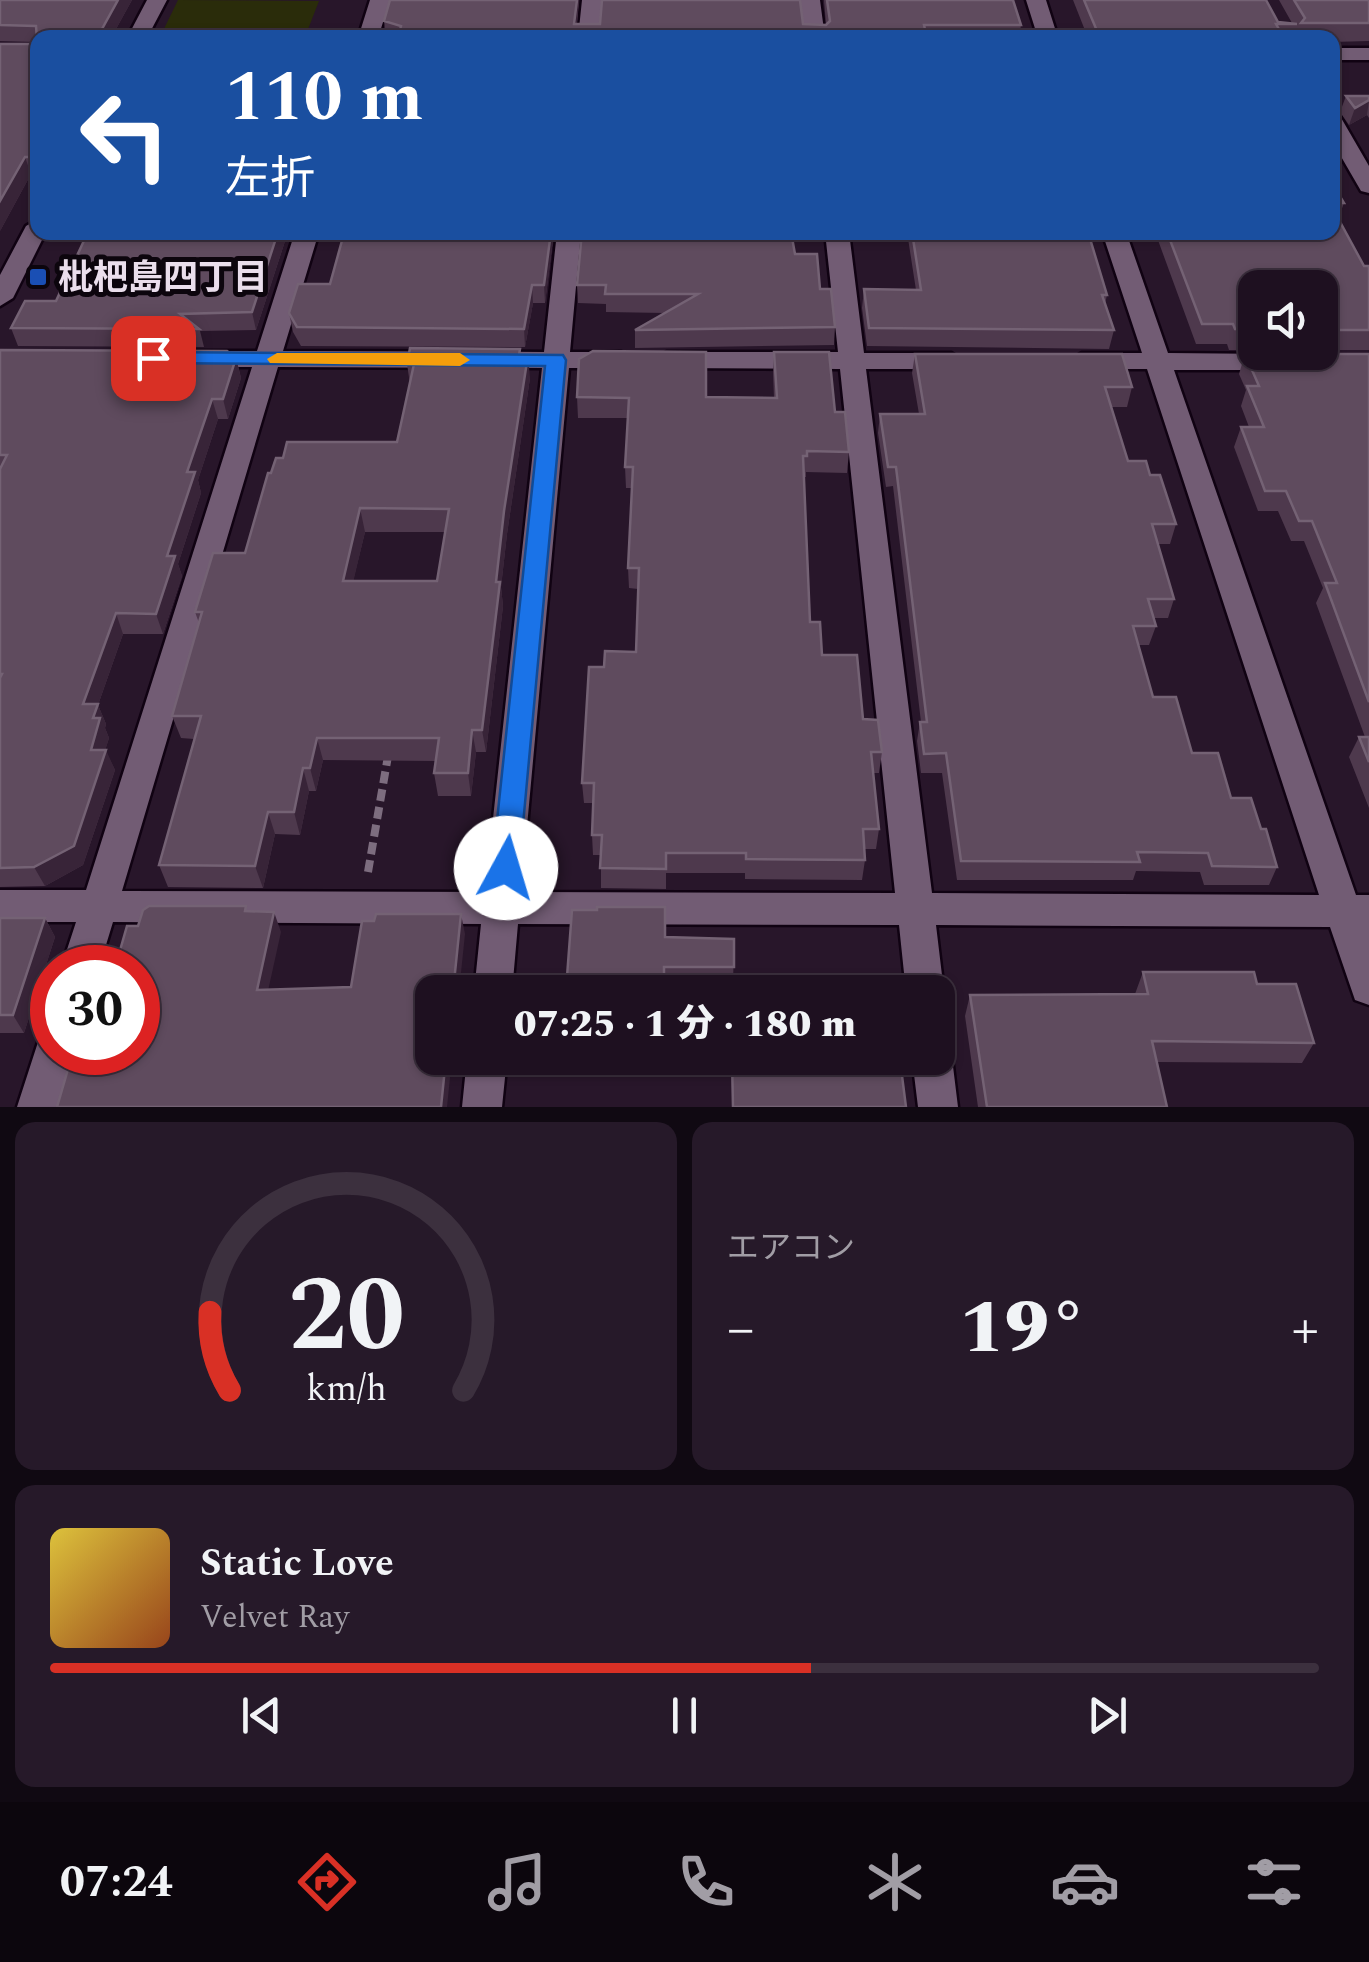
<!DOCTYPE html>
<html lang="ja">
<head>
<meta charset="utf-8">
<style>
	:root { --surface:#1e1020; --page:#261929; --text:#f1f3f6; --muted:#a19da5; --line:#3c303e; --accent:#d93025 }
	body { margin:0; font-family:Spectral,"Noto Sans JP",serif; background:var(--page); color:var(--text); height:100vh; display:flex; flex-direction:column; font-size:38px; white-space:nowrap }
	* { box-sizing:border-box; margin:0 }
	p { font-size:32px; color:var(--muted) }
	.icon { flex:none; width:55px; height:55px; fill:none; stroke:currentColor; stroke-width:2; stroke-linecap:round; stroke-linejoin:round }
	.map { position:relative; height:1107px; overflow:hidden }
	.details { display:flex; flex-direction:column; gap:15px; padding:15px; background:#100912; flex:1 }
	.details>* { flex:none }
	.guide { position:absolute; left:30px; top:30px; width:1310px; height:210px; border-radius:20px; box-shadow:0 2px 8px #0004,0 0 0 2px var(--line); background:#1a4fa0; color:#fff; overflow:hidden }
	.tools { position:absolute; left:1238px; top:270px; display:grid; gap:20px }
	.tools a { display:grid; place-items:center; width:100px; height:100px; border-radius:20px; background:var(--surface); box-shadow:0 2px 8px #0004,0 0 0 2px var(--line); font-size:50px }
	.speed { position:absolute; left:30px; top:945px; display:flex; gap:20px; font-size:50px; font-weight:700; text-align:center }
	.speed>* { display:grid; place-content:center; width:130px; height:130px; border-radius:50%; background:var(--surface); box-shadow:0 2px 8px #0004,0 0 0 2px var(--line); line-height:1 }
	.speed .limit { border:15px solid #d22; background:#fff; color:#111 }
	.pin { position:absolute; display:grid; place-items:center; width:85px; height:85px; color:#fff; margin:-42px; border-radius:20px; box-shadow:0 5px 15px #0006 }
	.me { position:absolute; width:110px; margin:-55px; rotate:6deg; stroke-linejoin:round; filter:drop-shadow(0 0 8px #0008) }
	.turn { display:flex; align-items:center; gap:35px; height:210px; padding:0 30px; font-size:45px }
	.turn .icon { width:130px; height:130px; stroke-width:2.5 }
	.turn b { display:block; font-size:70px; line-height:85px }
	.big { font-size:75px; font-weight:800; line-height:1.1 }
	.details .tile { flex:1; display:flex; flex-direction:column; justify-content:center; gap:15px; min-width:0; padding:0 35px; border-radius:20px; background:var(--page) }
	.details .dial { align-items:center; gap:0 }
	.dial svg { height:260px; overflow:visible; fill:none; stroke:var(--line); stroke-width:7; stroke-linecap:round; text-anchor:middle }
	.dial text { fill:var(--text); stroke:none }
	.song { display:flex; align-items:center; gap:30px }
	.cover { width:120px; height:120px; border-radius:15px; background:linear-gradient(135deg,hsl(50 70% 55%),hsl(20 70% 35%)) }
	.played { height:10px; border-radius:5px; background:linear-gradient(90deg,var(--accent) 60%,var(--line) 60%) }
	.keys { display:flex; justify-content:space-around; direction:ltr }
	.heat { display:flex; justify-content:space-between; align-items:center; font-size:55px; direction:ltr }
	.details .tiles { flex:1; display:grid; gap:15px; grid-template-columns:1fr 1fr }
	.tile:last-child { grid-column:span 2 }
	.trip { position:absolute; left:415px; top:975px; width:540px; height:100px; border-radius:20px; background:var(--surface); box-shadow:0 2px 8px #0004,0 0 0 2px var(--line); font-weight:800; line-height:100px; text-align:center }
	.tab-bar { display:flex; height:160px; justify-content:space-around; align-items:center; background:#0c060d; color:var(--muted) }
	.tab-bar .icon { width:70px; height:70px }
	.tab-bar .selected { color:var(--accent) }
	.tab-bar b { font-size:45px; color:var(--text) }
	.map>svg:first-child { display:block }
	.green { fill:#2a2c0a }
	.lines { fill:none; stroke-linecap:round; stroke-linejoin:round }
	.minor-casing { stroke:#100212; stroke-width:5 }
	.path { stroke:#7d6d7f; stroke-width:8; stroke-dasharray:12 6; stroke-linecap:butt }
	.minor { fill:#725c74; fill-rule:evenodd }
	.wall { fill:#4e394d; fill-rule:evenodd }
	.shaded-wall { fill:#382438 }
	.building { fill:#5f4b5e; stroke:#746274; stroke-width:2.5; fill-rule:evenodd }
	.route { fill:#1a73e8; stroke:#114b97; stroke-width:2.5 }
	.slow { fill:#f59e0b }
	.transit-dot { fill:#1a4fb4; stroke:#0c050d; stroke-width:4 }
	.labels { text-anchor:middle; stroke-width:10; stroke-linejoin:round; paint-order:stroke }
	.poi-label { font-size:35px; font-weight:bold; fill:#eadeec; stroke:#0c050d; text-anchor:start }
</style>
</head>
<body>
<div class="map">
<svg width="1369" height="1107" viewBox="0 0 1369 1107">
	<rect width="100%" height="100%" fill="#28162a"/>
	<path class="green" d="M178,0L319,1L305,37H160Z"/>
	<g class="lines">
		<defs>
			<path id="minor" d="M147,0H167L147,38H127Z
				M370,0H390L378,38H358Z
				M582,0H602L598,38H578Z
				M800,0H820L825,38H805Z
				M1026,0H1046L1058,38H1038Z
				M1332,48H1369V60H1332Z
				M1332,115L1340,116L1369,166V193L1361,191L1332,141Z
				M38,219V232H46L13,298L0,306V275L26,226Z
				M295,232H319L283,351L544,352L557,232H581L570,352H621L634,360L621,368H569L521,892L895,893L840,369L667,368L654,360L667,352H838L825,232H849L864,353H951L964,361L951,369H866L932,893L1319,895L1147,369H1082L1069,361L1082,353H1142L1102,232H1126L1168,353L1281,354L1294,362L1281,370H1174L1356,895H1369V1005L1355,1000L1330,927L936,925L944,992L938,1005V992H906L899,925L518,924L512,992H474L481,924L113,922L99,968H61L76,922H0V890H86L252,367H197L184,359L197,351H257ZM278,367L542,368L485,892L122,891Z
				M52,1034V1052H73L57,1107H17L39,1039Z
				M938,1042L946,1045L952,1058L958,1107H918L912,1058H938Z
				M467,1058H507L502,1107H462Z"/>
		</defs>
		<use href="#minor" class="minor-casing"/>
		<path class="path" d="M368,872L388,756"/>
		<use href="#minor" class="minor"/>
	</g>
	<path class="wall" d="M0,0H132L111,38H38V174H31L0,231L33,44L35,42L0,41Z
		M579,0L577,24L826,25L824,0H1013L1021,25L1019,38H386L384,21Z
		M1073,0H1266L1278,22L1292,23L1279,0H1369V41L1332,42V38H1297L1298,34L1295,29L1292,38H1088Z
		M1346,96H1369V118L1367,115L1349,125L1340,112Z
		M1332,183L1344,203L1338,219L1364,266H1369V350H1320V288H1255V350H1229L1227,344H1196L1155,232H1332Z
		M88,232H288L256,330L200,331L204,347L18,346L11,328L56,301Z
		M351,232H554L545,303H533L525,347L301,346L293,332L289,313L330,284Z
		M907,232H1088L1107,295L1105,304L1114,330L1109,349L867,346L862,308L864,289L916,290Z
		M795,254L820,289L835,327L834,345L635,348V330L665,313L606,312V304L578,303L577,285Z
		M0,350L236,358L241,378L228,419H218L198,480L201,493L178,564L182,576L163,634H123L98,705L106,724L105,728L109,738L105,750L115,770L83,865L45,886L0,887Z
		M774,352L835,412L849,452L847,473L806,472V477H804L810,622L822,655L882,752L879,773H873L879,829L876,849H864L865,860L862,880L745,879V873H666V889L601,888V855H593L592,835L593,803H584L582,783L604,667L636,652L638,589L629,588L628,568L632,488H626L625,467L628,418H578L577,397L774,398L773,372Z
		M915,354L1132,387L1127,407H1111L1128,461L1150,475L1176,524L1170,544H1158L1174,599L1168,618H1153L1156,626L1149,645H1139L1153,697L1192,753L1231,798L1261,829L1277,867L1269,885H1204L1200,872L1136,871L1133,880H957L942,773H921L917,741L920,722H921L893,486L886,487L878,433L880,414H919L912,373Z
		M1245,354H1369V808L1349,757L1359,737H1365L1316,603L1323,588L1304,541H1291L1278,511H1258L1234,447L1241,427H1249L1241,406L1246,390L1239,374Z
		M521,355L530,378L507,534L501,587L503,606L486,752H476L471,796H438L434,773L436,761L323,760L316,791H309L300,835L275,834L263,888L168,887L159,865L194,739L181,738L172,716L199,623L195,612L245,553L271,473L283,458L397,442L410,384L407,364ZM365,532H445L437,581H353Z
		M572,910L665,937L734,939L733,987L665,988V992H566Z
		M0,918H45L55,937L24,1033H0Z
		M1143,972L1257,984L1314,1043L1302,1063L1157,1062L1167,1107H978L965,1016L970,995L1135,994Z"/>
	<path class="shaded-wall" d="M118,0H132L111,38H97Z
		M577,0H579L575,38L574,24Z
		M1369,100L1367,115L1349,125L1355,108Z
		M25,157L31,174L0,231V201Z
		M278,232H288L256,330L252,312Z
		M551,232H554L545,303L544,285Z
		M532,285L533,303L525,347L524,329Z
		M528,355L530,378L507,534L501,587L503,606L486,752L482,730L496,582L504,511Z
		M236,358L241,378L228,419L223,399Z
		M212,399L218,419L198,480L201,493L178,564L182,576L163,634L156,614L167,556L187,472Z
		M360,508L365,532L348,604L343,581Z
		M116,613L123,634L98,705L106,724L105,728L109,738L99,770L91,750L83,704Z
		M472,730L476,752L471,796L468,773Z
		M317,738L323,760L316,791L310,768Z
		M106,750L115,770L83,865L45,886L34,867Z
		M303,768L309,791L300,835L294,812Z
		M268,812L275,834L263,888L255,866Z
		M274,912L281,932L264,1009L257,990Z
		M461,914L465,934L459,992H453Z
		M45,918L55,937L24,1033L13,1015Z
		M446,1058H452L447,1107H441Z"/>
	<path class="building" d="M0,0H118L97,38H38V157H25L0,201V44H33L37,40L36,26L0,25Z
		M390,0H577L574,24H600L602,0H800L803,24L826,25L830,21L827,0H1013L1021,25H924L927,38H398L401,26L384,21Z
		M1084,0H1266L1278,22L1297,24H1276L1284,38H1100Z
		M1294,0H1369V23H1301L1305,18Z
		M1332,93H1336L1334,118L1332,119Z
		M1346,96H1369V100L1355,108Z
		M1332,183L1344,203H1332Z
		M1332,207L1364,266H1369V330H1320V288H1255V330L1235,329L1233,324H1202L1167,232H1332Z
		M88,232H278L252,312L180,314L199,329L11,328L25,301H56Z
		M351,232H551L544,285H532L524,329L297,327L289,313L298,284H330L343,237H349Z
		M582,232H791L795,254H817L820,289H831L835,327L635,330L698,294H605L606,285H577Z
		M912,232H1088L1107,295H1102L1114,330L869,328L864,289L921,290Z
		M410,348L520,349L519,355H528L504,511L496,582H500L482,730H472L468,773H434L439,738H317L310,768H303L294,812H268L255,866L159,865L201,716H172L202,612H195L213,553H245L268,473H271L276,458H283L287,442H397L414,364H407ZM360,508L449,509L437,581H343Z
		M0,350L227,351L236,358L223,399H212L187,472H195L167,556H175L156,614L116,613L83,704H98L93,718H100L91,750H106L74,846L34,867L0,868V678L2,674H0V469L7,455H0Z
		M593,351L706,352V397L777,398L774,352H829L835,412H845L849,452L807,451V456H803L810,622H820L822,655H857L863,719L878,720L882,752H871L879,829H863L865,860L746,859V853H666V869L600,868L602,835H592L594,783H582L589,667H604L605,651L636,652L639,568H628L633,467H625L629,398L577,397L579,359Z
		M915,354H1122L1132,387H1105L1128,461H1146L1150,475H1160L1176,524H1152L1174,599H1148L1156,626H1133L1153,697H1176L1192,753H1218L1231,798H1251L1261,829H1266L1277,867L1212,866L1208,853L1137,852L1140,862L961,861L946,753L924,754L920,722H927L896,467H888L880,414H925Z
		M1245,354H1369V702L1325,583H1337L1312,521H1299L1286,491H1265L1241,427H1264L1247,386H1259Z
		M1359,737H1369V762Z
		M149,906H246L245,911L274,912L257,990L351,987L362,921H374L376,914H461L453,992H432V1058H446L441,1107H57L73,1052H138V968H115L127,926H138L143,910Z
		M597,907H665V937L734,939V967H664V991L566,990L572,910H597Z
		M0,918H45L13,1015H0Z
		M1143,972H1254L1257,984H1296L1314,1043L1152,1041L1167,1107H987L970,995L1148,994Z
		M900,1060L906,1107H733L732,1061Z"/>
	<path class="route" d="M153,352L563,355L566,360L519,868L515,876L506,880L496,876L492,868L545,366L146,363L143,358Z"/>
	<path class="slow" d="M277,353H460L470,360L460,366L270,363L267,359Z"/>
	<rect class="transit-dot" x="28" y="267" width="20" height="20" rx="5"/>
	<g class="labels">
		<g class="poi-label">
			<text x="58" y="289">枇杷島四丁目</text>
		</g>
	</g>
</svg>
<div class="tools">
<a><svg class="icon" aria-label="sound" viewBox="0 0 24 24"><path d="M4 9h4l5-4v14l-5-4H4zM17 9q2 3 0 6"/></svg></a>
</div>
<div class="speed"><div class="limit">30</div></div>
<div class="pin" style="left:153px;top:358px;background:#d93025"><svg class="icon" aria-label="arrive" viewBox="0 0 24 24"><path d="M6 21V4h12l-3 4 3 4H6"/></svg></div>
<svg class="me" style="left:506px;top:868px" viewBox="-20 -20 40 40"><circle r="19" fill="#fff"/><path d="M0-13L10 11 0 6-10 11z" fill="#1a73e8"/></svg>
<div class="trip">07:25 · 1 分 · 180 m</div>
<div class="guide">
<div class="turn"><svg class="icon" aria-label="left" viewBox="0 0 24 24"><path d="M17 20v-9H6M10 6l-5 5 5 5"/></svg><div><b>110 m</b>左折</div></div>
</div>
</div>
<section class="details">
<div class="tiles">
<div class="tile dial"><svg viewBox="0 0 100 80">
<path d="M14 69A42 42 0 1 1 86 69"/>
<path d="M14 69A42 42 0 0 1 8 45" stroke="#d93025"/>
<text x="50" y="56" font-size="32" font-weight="700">20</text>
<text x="50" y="72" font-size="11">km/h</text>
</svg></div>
<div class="tile"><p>エアコン</p>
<div class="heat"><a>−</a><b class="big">19°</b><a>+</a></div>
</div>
<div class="tile">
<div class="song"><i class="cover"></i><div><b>Static Love</b><p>Velvet Ray</p></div></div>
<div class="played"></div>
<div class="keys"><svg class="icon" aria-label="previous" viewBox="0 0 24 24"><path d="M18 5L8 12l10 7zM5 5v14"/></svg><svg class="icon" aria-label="pause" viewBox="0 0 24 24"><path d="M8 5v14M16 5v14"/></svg><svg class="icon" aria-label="next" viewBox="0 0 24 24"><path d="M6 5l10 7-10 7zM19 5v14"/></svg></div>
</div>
</div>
</section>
<nav class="tab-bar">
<b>07:24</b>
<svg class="icon selected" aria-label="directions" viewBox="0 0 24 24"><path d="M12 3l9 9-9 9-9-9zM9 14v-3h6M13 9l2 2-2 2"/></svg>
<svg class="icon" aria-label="music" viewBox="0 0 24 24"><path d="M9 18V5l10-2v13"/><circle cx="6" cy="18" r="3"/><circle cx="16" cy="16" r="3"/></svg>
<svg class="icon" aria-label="phone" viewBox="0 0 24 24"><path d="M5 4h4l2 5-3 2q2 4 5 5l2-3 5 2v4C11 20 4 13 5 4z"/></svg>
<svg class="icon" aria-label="climate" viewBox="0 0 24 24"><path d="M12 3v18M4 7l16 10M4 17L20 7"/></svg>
<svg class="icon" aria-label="car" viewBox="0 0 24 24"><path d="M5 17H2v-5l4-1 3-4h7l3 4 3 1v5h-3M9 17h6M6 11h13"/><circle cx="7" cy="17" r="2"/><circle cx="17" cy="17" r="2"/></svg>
<svg class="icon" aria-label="filters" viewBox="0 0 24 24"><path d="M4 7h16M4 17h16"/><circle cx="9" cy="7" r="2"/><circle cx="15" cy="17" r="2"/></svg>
</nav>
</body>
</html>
